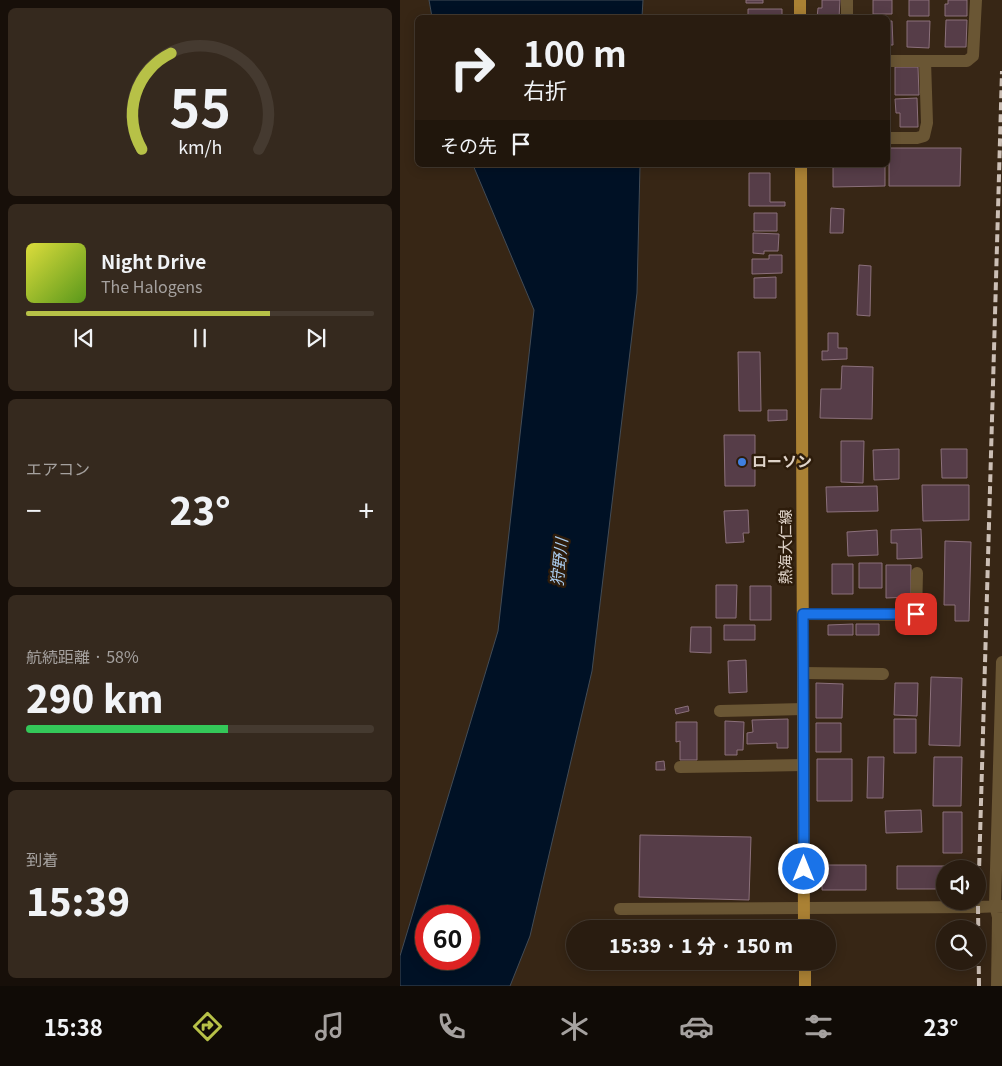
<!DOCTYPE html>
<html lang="ja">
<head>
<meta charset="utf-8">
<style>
	:root { --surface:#291c10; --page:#35291e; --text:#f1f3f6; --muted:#a5a19f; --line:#453a30; --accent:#b7c147 }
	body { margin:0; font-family:Georgia,"Noto Sans JP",serif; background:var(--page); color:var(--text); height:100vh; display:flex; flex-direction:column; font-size:19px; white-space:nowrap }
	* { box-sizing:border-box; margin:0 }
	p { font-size:16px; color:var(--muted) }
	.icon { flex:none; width:28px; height:28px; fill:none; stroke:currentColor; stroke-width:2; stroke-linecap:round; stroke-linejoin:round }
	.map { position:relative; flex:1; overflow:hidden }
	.side { display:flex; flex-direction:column; gap:8px; padding:8px; background:#170f09; width:400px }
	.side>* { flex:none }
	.hud { position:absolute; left:15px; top:15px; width:475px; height:152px; border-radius:8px; box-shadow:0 2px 12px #0003,0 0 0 1px var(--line); background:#291c10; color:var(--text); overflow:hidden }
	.buttons { position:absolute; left:536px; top:860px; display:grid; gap:10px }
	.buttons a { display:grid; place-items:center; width:50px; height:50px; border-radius:50%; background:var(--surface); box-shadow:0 2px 12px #0003,0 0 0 1px var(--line); font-size:25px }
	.speed { position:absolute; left:15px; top:905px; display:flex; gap:10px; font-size:25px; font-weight:700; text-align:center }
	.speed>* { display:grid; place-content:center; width:65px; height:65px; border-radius:50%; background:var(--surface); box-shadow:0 2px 12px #0003,0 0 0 1px var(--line); line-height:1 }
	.speed .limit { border:8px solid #d22; background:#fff; color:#111 }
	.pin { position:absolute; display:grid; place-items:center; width:42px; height:42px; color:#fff; margin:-21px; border-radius:10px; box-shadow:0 2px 8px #0006 }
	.me { position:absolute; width:55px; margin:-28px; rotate:0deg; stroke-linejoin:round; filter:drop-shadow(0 0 4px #0008) }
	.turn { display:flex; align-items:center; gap:18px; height:105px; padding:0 25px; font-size:22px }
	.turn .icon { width:65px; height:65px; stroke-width:2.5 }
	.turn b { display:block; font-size:35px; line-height:42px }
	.then { display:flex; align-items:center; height:48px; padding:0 25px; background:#0003; gap:10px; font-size:19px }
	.big { font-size:38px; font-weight:800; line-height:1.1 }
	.side .card { flex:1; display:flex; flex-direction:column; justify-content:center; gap:8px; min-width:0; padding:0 18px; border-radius:8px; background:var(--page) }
	.side .dial { align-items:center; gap:0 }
	.dial svg { height:130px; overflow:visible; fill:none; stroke:var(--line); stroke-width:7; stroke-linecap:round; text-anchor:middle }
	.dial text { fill:var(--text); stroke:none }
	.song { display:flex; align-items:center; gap:15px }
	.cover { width:60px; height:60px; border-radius:8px; background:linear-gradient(135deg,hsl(60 70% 55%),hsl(90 70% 35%)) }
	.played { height:5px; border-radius:2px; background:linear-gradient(90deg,var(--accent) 70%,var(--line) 70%) }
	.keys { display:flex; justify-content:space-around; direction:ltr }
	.heat { display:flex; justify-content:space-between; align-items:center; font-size:28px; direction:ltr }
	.charge { height:8px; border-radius:4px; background:linear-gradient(90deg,#34c759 58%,var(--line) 0) }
	.trip { position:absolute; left:166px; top:920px; width:270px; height:50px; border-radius:25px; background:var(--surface); box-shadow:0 2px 12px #0003,0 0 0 1px var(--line); font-weight:800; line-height:50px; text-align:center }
	.menu { display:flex; height:80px; justify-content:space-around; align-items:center; background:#100b06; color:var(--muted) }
	.menu .icon { width:35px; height:35px }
	.menu .on { color:var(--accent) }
	.menu b { font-size:22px; color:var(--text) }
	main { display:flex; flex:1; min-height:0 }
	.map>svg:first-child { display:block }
	.water { fill:#001125; stroke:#434c56; fill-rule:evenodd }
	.building { fill:#563d48; stroke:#8b707b }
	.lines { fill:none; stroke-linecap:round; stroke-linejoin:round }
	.street { stroke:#6a5634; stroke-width:12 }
	.primary { stroke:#aa8134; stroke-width:12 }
	.rail { stroke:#ccbfb5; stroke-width:4; stroke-dasharray:8 4; stroke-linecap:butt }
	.route-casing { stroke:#114b97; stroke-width:12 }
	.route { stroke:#1a73e8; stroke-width:9 }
	.shop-dot { fill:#3f7fe0; stroke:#2d1c0b; stroke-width:2 }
	.labels { text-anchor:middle; stroke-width:5; stroke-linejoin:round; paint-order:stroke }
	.poi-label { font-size:15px; font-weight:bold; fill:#e0d4ca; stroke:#2d1c0b; text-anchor:start }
	.street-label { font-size:15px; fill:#e0d4ca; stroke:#2d1c0b }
	.water-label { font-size:16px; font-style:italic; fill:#accff2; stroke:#2d1c0b }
</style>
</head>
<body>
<main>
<section class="side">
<div class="card dial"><svg viewBox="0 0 100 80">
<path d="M14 69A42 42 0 1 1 86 69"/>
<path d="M14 69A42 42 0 0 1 32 10" stroke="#b7c147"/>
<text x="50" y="56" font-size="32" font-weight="700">55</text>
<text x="50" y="72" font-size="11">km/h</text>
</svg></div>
<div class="card">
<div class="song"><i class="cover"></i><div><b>Night Drive</b><p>The Halogens</p></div></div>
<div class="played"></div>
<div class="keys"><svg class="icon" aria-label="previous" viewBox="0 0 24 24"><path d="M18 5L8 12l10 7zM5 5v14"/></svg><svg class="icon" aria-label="pause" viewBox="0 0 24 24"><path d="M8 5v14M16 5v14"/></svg><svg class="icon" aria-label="next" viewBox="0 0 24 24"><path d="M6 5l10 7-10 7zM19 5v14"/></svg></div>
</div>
<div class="card"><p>エアコン</p>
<div class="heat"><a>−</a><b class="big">23°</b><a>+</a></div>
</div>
<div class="card"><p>航続距離 · 58%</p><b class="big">290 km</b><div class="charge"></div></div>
<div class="card"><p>到着</p><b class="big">15:39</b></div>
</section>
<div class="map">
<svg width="602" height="986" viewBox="0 0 602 986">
	<rect width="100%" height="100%" fill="#372615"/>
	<path class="water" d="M29,0H243L242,17H32Z
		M73,165H240L237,293L192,671L130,936L110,986H0V956L98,631L134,310ZM26,916H69V959H26Z"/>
	<path class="building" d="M346,0H363V3H346Z
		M422,0H440L439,18H417L418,8H422Z
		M473,0H492V14H473Z
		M509,0H529V16H509Z
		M548,0H567V16H545V4H548Z
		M348,9H382V18H348Z
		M546,20H567L566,47H545Z
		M488,21H492L493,45H488Z
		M507,21H530L529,48L507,47Z
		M495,67H518L519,95H495Z
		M517,98L518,127H500V113H496L495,99Z
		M489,148H561L560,186H489Z
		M433,165H485V186L433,187Z
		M349,173H370V202H385V206H349Z
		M431,208L444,209L443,233H430Z
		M354,213H377V231H354Z
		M353,233L379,234L378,251H364V254L353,253Z
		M369,255H382V273L352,274V259H369Z
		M459,265L471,266L470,316L457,315Z
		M376,277V298H354V278Z
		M428,333H438V348H447V359L422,360V351H428Z
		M338,352H360L361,411H339Z
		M442,366L473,367L472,419L420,418L421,389H441Z
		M368,410H387V420L368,421Z
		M324,435H355V486H325Z
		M441,441H464L463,483L441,482Z
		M499,449V479L474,480L473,450Z
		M541,449H567V478H542Z
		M522,485H569V520L523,521Z
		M477,486L478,511L427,512L426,487Z
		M348,510L349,533H343L344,542L326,543L324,511Z
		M521,529L522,558L497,559V543H491V530Z
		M477,530L478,555L448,556L447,532Z
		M545,541L571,542L569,621H555V605H544Z
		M459,563H482V588H459Z
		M432,564H453V594H432Z
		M486,565H511V597L486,598Z
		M316,585H337L336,618H316Z
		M350,586H371V620H350Z
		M453,624V635H428V625Z
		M456,624H479V635H456Z
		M324,625H355V640H324Z
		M291,627H311V653L290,652Z
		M346,660L347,692L329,693L328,661Z
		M531,677L562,678L560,746L529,745Z
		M416,683L443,684L442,718H416Z
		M495,683H518L517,716L494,715Z
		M288,706L289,711L276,714L275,709Z
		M388,719V748H377V743L347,744V733L353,732L352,720Z
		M494,719H516V753H494Z
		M325,721L344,722L343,750H337V755H325Z
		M276,722H297V760H280V741L276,742Z
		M416,723H441V752H416Z
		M468,757H484L483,798H467Z
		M534,757H562L561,806H533Z
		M417,759H452V801H417Z
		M264,761L265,770H256V762Z
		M521,810L522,832L486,833L485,811Z
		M543,812H562V853H543Z
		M240,835L351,837L349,900L239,897Z
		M422,865H466V890H422Z
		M497,866H555V869H545V889H497Z"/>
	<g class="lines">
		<path class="street" d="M447,0V18
			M488,61H525
			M488,138H517L524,136L527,123L525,61H567L573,56L576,0
			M403,614L516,615L517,573
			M403,673L483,674
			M320,711L403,709
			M280,767L403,765
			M220,909L578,907L602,906
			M597,986L598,917L595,905L602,662"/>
		<path class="primary" d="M400,0V18
			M401,165L404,929
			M405,961V986"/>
		<path class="rail" d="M579,986L578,907L602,71"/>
	</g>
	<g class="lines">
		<defs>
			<path id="route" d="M404,869L403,614H516"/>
		</defs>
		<use href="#route" class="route-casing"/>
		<use href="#route" class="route"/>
	</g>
	<circle class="shop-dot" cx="342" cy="462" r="5"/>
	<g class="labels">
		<g class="poi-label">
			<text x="352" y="467">ローソン</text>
		</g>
		<g class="street-label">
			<text transform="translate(386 547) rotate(-90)" y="5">熱海大仁線</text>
		</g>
		<g class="water-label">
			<text transform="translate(159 562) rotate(-84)" y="6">狩野川</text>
		</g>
	</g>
</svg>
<div class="buttons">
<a><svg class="icon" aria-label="sound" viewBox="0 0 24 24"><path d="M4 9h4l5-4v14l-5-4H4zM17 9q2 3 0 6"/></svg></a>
<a><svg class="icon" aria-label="search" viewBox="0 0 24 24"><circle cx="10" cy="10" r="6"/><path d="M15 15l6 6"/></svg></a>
</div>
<div class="speed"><div class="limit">60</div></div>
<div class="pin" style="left:516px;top:614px;background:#d93025"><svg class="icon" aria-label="arrive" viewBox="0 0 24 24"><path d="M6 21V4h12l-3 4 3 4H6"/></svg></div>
<svg class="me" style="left:404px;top:869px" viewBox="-20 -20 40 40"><circle r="17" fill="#1a73e8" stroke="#fff" stroke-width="3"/><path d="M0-11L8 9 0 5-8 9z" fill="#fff"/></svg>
<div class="trip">15:39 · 1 分 · 150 m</div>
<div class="hud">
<div class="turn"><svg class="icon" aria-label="right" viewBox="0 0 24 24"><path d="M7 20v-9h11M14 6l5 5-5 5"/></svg><div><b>100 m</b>右折</div></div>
<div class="then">その先<svg class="icon" aria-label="arrive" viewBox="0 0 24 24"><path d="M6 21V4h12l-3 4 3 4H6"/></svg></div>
</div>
</div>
</main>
<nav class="menu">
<b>15:38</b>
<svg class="icon on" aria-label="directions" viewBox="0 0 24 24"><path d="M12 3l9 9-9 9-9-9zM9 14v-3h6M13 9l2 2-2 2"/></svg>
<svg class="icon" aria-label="music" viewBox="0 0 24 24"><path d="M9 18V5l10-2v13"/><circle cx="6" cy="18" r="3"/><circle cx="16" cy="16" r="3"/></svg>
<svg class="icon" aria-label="phone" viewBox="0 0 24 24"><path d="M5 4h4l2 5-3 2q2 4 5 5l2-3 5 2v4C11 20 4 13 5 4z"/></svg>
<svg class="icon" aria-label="climate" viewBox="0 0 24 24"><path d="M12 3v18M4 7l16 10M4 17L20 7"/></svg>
<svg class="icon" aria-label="car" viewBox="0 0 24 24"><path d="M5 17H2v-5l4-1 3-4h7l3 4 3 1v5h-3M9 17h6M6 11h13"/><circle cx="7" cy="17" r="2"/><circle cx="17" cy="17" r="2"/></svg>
<svg class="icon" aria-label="filters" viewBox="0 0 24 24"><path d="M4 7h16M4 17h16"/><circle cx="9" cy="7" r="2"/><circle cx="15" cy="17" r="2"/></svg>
<b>23°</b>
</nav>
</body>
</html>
